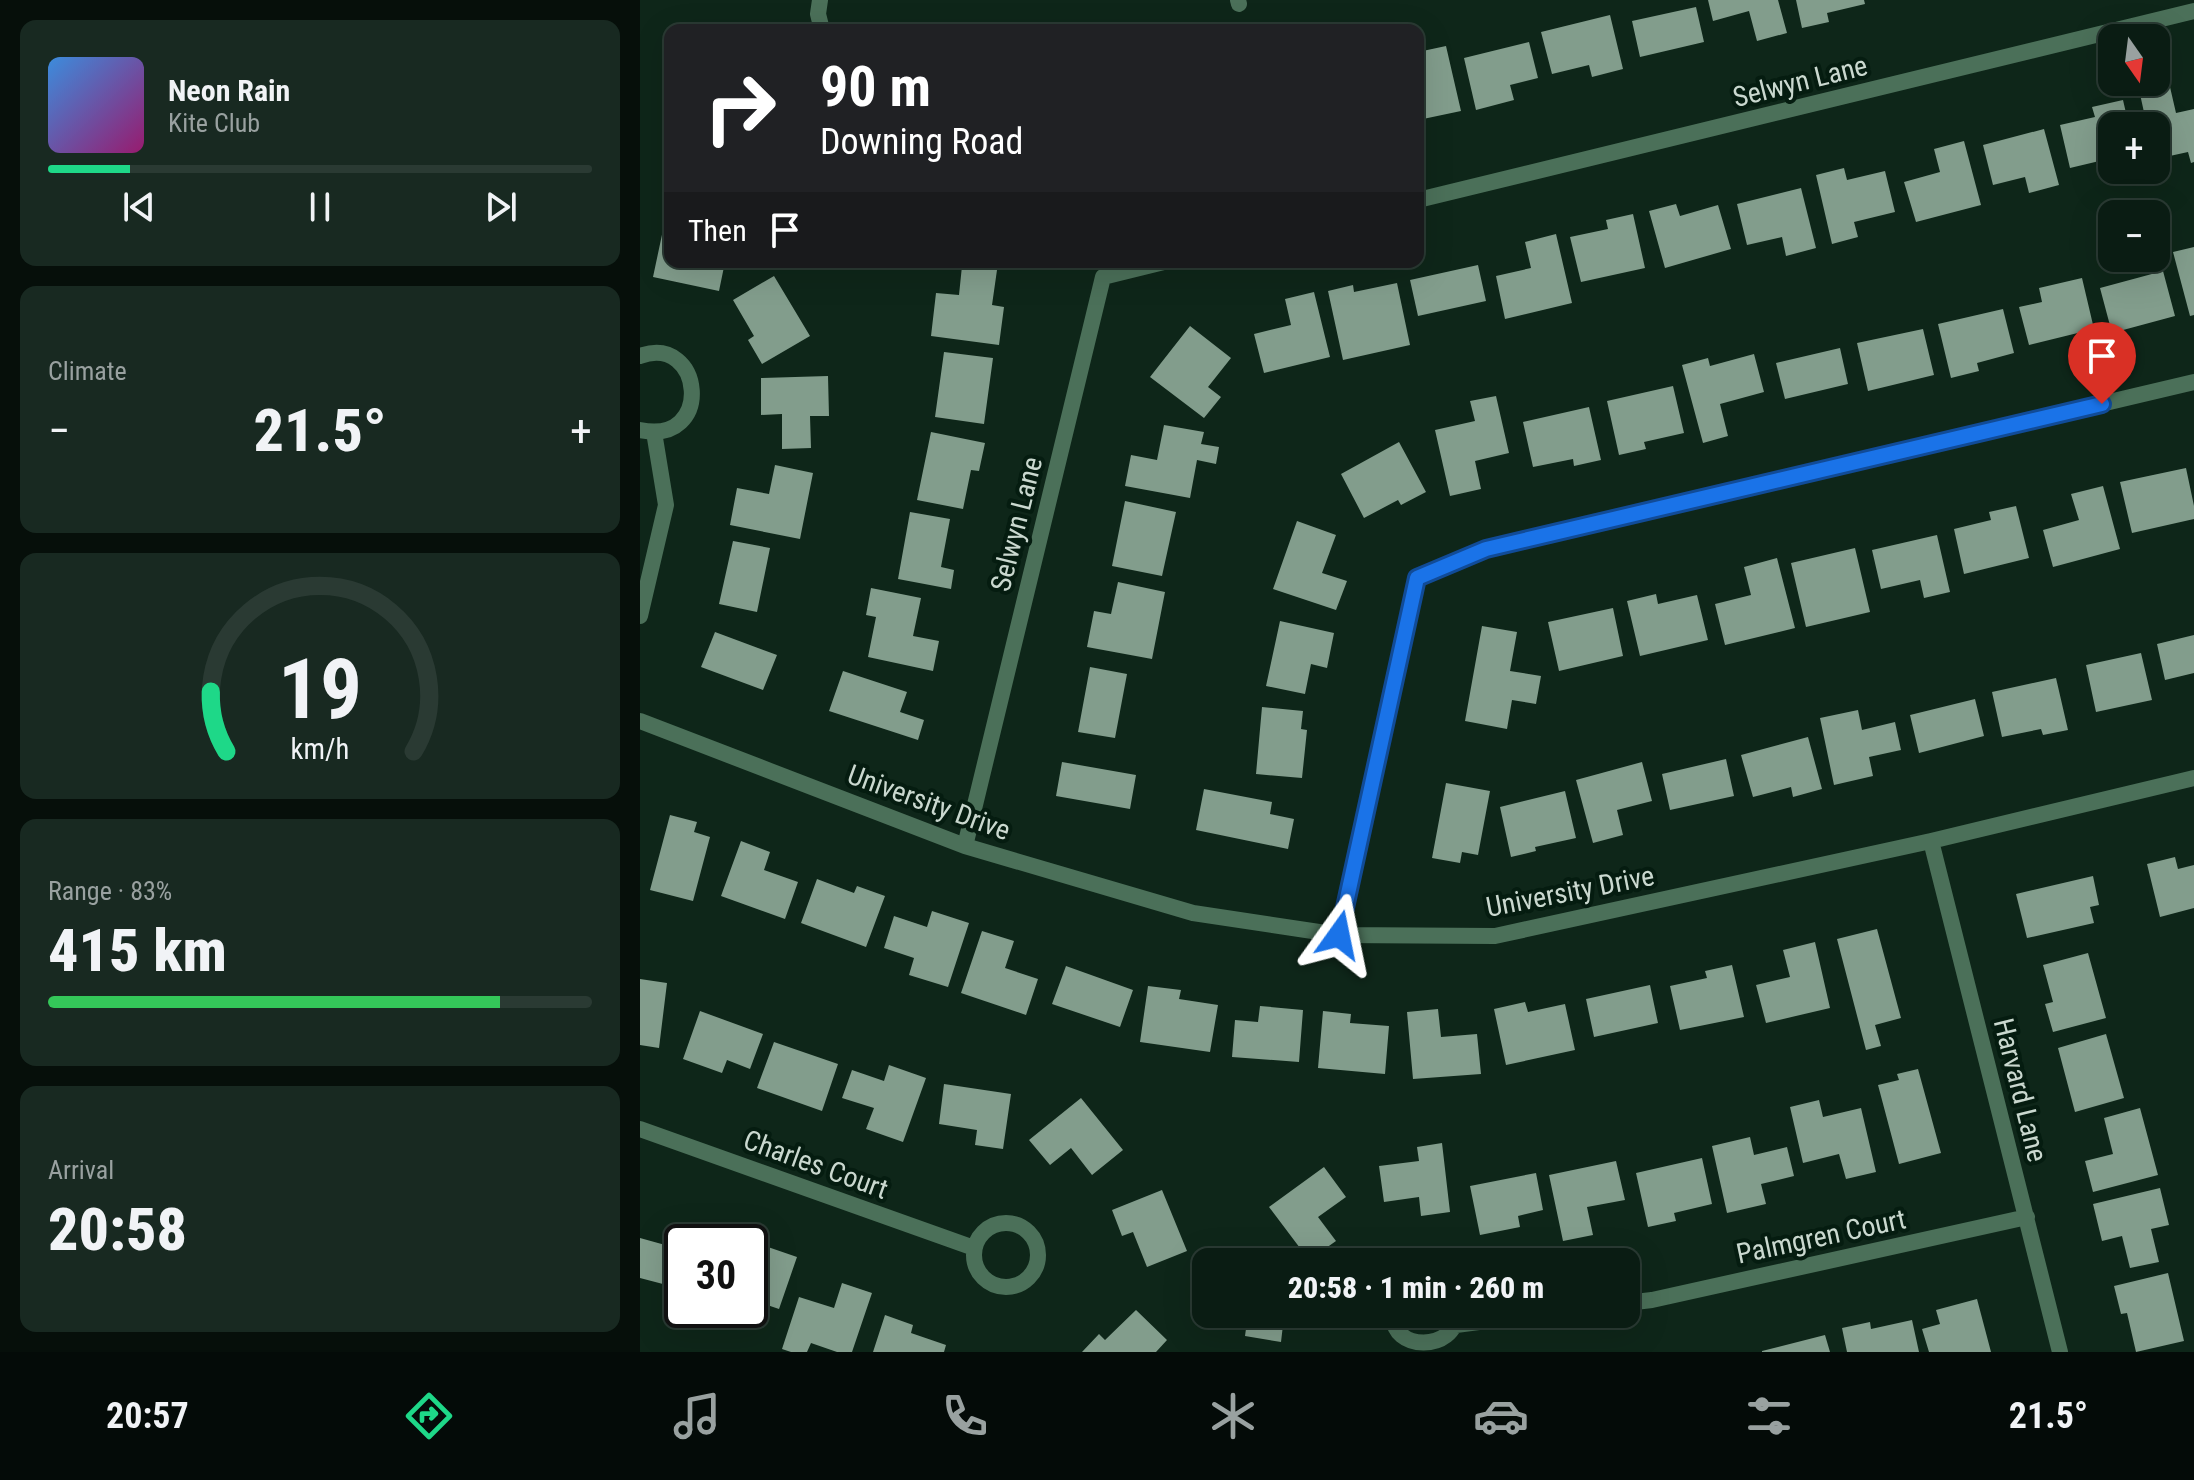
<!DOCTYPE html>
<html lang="en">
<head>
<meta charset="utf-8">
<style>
	:root { --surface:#0a1c13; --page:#182921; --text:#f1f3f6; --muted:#99a1a0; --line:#2a3a33; --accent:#1ed888 }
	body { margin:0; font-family:"Roboto Condensed",sans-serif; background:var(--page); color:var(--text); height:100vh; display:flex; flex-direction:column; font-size:30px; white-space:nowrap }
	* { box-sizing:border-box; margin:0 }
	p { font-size:26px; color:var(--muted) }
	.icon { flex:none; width:44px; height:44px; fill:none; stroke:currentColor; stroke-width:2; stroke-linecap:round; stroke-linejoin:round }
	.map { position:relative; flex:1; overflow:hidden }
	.drawer { display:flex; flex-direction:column; gap:20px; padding:20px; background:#060f0a; width:640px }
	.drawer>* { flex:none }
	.guide { position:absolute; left:24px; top:24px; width:760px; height:244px; border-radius:16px; box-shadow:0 8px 32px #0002,0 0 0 2px var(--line); background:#202124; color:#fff; overflow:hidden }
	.needle { width:52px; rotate:166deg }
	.tools { position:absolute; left:1458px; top:24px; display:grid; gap:16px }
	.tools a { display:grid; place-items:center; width:72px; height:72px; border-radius:16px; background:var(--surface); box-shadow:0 8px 32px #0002,0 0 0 2px var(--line); font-size:40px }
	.speed { position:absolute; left:24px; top:1224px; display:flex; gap:16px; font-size:40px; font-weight:700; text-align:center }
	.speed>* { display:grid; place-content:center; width:104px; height:104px; border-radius:50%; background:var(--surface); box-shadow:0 8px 32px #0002,0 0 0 2px var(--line); line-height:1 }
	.speed .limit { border:4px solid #111; border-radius:12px; background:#fff; color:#111 }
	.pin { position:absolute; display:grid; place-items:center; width:68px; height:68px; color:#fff; margin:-82px -34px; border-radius:50% 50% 50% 0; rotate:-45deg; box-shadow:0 0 8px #0007 }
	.pin .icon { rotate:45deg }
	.me { position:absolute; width:88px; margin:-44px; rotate:12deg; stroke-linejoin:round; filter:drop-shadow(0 0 6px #0008) }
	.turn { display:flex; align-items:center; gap:28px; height:168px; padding:0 24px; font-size:36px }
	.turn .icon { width:104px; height:104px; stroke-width:2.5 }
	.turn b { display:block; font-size:56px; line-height:68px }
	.then { display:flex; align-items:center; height:76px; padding:0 24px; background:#0003; gap:16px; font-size:30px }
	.big { font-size:60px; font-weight:800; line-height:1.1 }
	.drawer .card { flex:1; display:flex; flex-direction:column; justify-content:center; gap:12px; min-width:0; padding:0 28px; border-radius:16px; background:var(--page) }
	.drawer .dial { align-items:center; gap:0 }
	.dial svg { height:208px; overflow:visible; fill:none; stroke:var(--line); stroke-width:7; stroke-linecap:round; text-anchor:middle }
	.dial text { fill:var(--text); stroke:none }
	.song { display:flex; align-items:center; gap:24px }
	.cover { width:96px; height:96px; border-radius:12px; background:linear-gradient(135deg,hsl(210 70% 55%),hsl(320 70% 35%)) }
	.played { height:8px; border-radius:4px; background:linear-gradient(90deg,var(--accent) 15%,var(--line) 15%) }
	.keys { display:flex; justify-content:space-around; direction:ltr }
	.heat { display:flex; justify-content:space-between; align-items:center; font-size:44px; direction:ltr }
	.charge { height:12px; border-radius:6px; background:linear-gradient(90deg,#34c759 83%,var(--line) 0) }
	.trip { position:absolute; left:552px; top:1248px; width:448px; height:80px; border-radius:16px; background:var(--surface); box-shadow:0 8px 32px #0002,0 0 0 2px var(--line); font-weight:800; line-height:80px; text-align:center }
	.tab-bar { display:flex; height:128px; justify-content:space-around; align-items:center; background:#040b08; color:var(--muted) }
	.tab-bar .icon { width:56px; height:56px }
	.tab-bar .selected { color:var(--accent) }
	.tab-bar b { font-size:36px; color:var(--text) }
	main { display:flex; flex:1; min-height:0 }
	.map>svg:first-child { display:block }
	.building { fill:#829d8c }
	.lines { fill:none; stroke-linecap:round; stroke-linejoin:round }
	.street { stroke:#4b7059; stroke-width:16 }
	.route-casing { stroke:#114b97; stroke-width:20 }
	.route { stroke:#1a73e8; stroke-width:14 }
	.labels { text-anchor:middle; stroke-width:8; stroke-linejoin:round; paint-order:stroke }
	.street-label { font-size:28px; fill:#cad8cf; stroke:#051c10 }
</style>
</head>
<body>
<main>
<section class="drawer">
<div class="card">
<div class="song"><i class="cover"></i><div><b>Neon Rain</b><p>Kite Club</p></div></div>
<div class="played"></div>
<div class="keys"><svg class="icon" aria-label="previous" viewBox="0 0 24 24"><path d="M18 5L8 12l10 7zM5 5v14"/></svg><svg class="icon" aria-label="pause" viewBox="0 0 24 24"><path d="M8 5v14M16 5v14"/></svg><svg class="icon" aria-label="next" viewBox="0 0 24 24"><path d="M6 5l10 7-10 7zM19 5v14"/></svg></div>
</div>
<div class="card"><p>Climate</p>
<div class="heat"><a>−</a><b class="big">21.5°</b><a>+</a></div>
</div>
<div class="card dial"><svg viewBox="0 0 100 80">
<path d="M14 69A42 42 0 1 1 86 69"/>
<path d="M14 69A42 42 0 0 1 8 46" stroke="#1ed888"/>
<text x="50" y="56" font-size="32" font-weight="700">19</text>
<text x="50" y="72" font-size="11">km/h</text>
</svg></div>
<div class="card"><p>Range · 83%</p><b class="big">415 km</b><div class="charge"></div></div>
<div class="card"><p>Arrival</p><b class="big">20:58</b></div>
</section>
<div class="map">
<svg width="1554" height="1352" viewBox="0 0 1554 1352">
	<rect width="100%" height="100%" fill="#0e2619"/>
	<path class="building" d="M1068,0H1138L1147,33L1117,41L1109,11L1073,21Z
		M1156,0H1224L1225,4L1187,13L1189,22L1162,28Z
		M1056,7L1064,42L1000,57L992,21Z
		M970,15L983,69L952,77L949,65L912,74L901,32Z
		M889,42L898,78L870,85L874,100L836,110L824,58Z
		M806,46L821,111L783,119L778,102V52Z
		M1530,87L1536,113L1554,109V162L1551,163L1548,152L1516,159V126H1507L1500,94Z
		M1483,100L1489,126H1472V158L1430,168L1420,125L1455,117L1452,107Z
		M1404,129L1419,185L1389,193L1385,177L1353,185L1343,145Z
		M1324,141L1341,205L1276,222L1264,182L1300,172L1294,149Z
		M1204,168L1207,180L1245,171L1255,212L1214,222L1218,237L1192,244L1176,175Z
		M1161,188L1176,248L1146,256L1142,237L1107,245L1097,204Z
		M1036,204L1040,216L1078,205L1091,249L1025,268L1009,211Z
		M993,214L1005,268L941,282L930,237L968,229L966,220Z
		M23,230L30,232V262H85L79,291L13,277Z
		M916,234L932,303L865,319L856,276L891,268L885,242Z
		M1554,247V315L1550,316L1533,252Z
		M838,265L846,301L778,316L770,280Z
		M322,266L357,270L352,305L364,307L359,345L291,336L296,293L319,295Z
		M1523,271L1535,316L1472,333L1460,288Z
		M134,276L170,336L122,364L108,340L114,336L93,300Z
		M1442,278L1454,329L1389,345L1379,307L1402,302L1399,288Z
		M757,283L770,345L703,360L688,291L713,285L714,292Z
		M674,292L690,357L624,373L614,334L651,325L645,299Z
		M1363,309L1374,353L1337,363L1339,371L1311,378L1298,324Z
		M550,326L591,358L568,387L581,397L564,418L510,377Z
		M1283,329L1294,375L1228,391L1217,343Z
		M1200,348L1208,384L1145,399L1136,363Z
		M304,352L353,358L344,424L295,417Z
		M1114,354L1124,392L1080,404L1088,436L1063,443L1042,365L1068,358L1070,366Z
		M188,376L189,416H170L171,448L142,449V414L121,415V378Z
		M1033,386L1044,433L1004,442L1006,449L979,455L967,401Z
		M856,396L869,453L835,461L841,489L810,496L795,430L835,421L830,401Z
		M949,407L961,460L934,466L933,459L893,467L883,422Z
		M524,425L564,432L561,444L579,447L576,464L557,460L550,498L485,486L491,455L517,460Z
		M291,432L345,443L339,471L331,470L323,509L277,500Z
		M759,442L786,492L761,505L758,500L724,518L701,474Z
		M135,465L173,473L160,539L90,525L97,488L129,494Z
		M1546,468L1554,506V519L1492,533L1480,482Z
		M1463,486L1480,549L1413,567L1403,530L1439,520L1431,494Z
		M485,501L536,512L522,576L472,566Z
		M1376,506L1389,558L1324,574L1314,529L1351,520L1349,512Z
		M270,512L310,519L301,567L314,570L311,589L258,579Z
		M657,521L696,535L682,573L707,581L696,610L633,589Z
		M1297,535L1310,592L1284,598L1280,580L1241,589L1232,550Z
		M93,541L130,548L117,612L79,604Z
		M1215,548L1230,612L1166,627L1151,563Z
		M1137,558L1155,628L1085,645L1075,604L1111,595L1104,567Z
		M478,582L525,592L512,659L447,647L454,611L471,614Z
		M231,588L281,598L273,636L299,641L293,671L228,657L236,617L226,615Z
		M1016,594L1018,604L1057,595L1068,640L1000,656L987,601Z
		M973,608L983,656L919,671L908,622Z
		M640,621L694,633L687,668L671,664L665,694L626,686Z
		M842,626L877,632L870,671L901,676L896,704L872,700L867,729L825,721Z
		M75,632L137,655L123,690L61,667Z
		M1554,635V673L1525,680L1517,644Z
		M1501,653L1512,700L1456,712L1446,665Z
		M450,667L487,674L475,738L438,732Z
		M203,671L267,692L260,712L284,720L278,740L189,711Z
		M1416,678L1428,730L1403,735L1401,729L1362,737L1352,692Z
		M1335,699L1344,736L1279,753L1270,715Z
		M622,707L663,711L661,729L667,730L662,778L616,774Z
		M1218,710L1222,730L1255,722L1261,750L1229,757L1233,776L1194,785L1180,718Z
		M1168,737L1182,789L1153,797L1151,787L1113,797L1101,755Z
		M1086,759L1094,796L1030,810L1022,774Z
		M422,762L496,775L490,809L416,796Z
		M1002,762L1012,801L977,810L983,835L953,843L936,780Z
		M806,783L850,791L838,855L822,852L820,863L792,858Z
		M564,789L632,802L630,814L654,819L648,849L556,830Z
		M925,791L936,838L895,847L896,851L871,857L860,807Z
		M30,815L57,822L54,832L70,837L53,901L10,890Z
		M101,841L130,852L124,870L158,882L145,919L81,896Z
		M1535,857L1538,869L1554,865V908L1520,917L1507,864Z
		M1453,876L1459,905L1450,907L1454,923L1387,938L1376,894Z
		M177,879L214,893L217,886L245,896L226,947L161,923Z
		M292,911L329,923L308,987L269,975L274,958L244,948L254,916L287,927Z
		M1237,929L1261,1018L1235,1025L1241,1046L1226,1050L1197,939Z
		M342,931L374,941L365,968L398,979L386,1015L321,993Z
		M1175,942L1190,1008L1126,1023L1116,985L1150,977L1143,950Z
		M1448,953L1466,1018L1413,1032L1405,1004L1413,1002L1403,965Z
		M1092,965L1104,1017L1040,1030L1030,986L1067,978L1065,971Z
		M426,966L493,990L480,1027L412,1004Z
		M0,979L27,983L19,1048L0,1045Z
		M1010,985L1018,1023L954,1037L946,999Z
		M508,986L541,990L539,999L578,1005L570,1052L500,1042Z
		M885,1002L888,1012L925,1004L935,1050L866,1065L854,1009Z
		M620,1006L663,1010L659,1062L592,1057L595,1020L618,1022Z
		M798,1009L801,1037L837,1034L841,1074L773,1079L767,1012Z
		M60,1011L123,1034L110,1069L87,1060L82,1073L43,1059Z
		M683,1011L711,1014L710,1023L749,1026L745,1074L678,1068Z
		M1466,1034L1484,1098L1435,1112L1418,1048Z
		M134,1042L198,1064L182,1111L117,1088Z
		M249,1065L286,1078L263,1142L226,1129L234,1108L202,1098L212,1070L244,1081Z
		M1278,1069L1301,1153L1259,1164L1238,1085L1259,1080L1257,1074Z
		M304,1084L371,1094L363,1149L335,1145L337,1130L299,1124Z
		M441,1098L483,1150L452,1175L431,1148L410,1165L389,1140Z
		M1179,1100L1183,1117L1221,1108L1236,1172L1206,1179L1199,1154L1163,1163L1150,1107Z
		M1500,1108L1518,1175L1453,1192L1445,1161L1473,1154L1464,1118Z
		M1110,1137L1114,1155L1147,1147L1154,1176L1121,1184L1126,1204L1087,1213L1072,1146Z
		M802,1143L810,1212L781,1216L779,1197L744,1202L739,1166L779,1161L777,1147Z
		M1062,1158L1072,1204L1034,1213L1036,1221L1008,1227L996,1173Z
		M976,1161L985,1200L947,1207L953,1235L923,1241L909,1175Z
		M684,1167L706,1197L678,1217L696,1241L669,1260L629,1207Z
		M896,1173L903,1210L878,1216L880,1227L840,1235L830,1186Z
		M1520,1188L1529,1225L1511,1229L1519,1262L1490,1268L1482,1236L1462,1241L1453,1204Z
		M522,1190L547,1251L507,1267L493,1232L482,1236L472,1210Z
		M43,1223L70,1231L67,1242H42V1289L0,1278V1238L36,1248Z
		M125,1246L157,1257L139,1309L110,1299V1251L122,1255Z
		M1528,1273L1544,1341L1496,1352L1487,1313L1481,1314L1474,1286Z
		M202,1283L232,1293L212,1352H197L171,1343L167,1352H151L142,1349L159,1297L194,1308Z
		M1337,1299L1351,1352H1289L1282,1329L1300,1324L1296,1310Z
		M496,1310L527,1340L516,1352H442L459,1334L465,1340Z
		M608,1314H659L657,1327L643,1325L641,1342L605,1336Z
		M245,1315L273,1325L271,1333L306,1345L304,1352H233Z
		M1272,1320L1279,1352H1207L1202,1328L1230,1322L1231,1329Z
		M1185,1335L1190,1352H1122V1351Z"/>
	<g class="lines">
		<path class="street" d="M180,0L178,14L182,30
			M598,0L599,4
			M778,200L1554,11
			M0,356C63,333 75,446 0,430
			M0,616L26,505L14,432
			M0,721L325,846L553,913L699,935L855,936L1291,841L1554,778
			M1291,841L1420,1352
			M325,846L463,277L524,262
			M699,935L777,578L846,549L1554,382
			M0,1129L334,1248
			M334 1255a32 32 0 1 1 64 0a32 32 0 1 1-64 0Z
			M986,1303L1012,1300L1387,1217
			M754,1314C749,1352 817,1352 816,1314
			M816,1325L900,1314"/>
	</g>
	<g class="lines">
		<defs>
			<path id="route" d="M699,935L777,578L846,549L1462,404"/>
		</defs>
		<use href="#route" class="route-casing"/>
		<use href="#route" class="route"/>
	</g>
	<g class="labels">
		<g class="street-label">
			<text transform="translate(1160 81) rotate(-14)" y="10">Selwyn Lane</text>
			<text transform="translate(376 524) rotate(-76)" y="10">Selwyn Lane</text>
			<text transform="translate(289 802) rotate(20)" y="10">University Drive</text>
			<text transform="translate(930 891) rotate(-11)" y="10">University Drive</text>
			<text transform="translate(1381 1090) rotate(76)" y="10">Harvard Lane</text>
			<text transform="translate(176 1164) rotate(20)" y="10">Charles Court</text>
			<text transform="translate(1181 1236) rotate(-12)" y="10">Palmgren Court</text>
		</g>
	</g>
</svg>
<div class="tools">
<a><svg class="needle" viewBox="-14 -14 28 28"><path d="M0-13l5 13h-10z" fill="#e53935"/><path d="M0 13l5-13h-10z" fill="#99a1a0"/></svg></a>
<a>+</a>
<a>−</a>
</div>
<div class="speed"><div class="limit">30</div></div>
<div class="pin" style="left:1462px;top:404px;background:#d93025"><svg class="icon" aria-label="arrive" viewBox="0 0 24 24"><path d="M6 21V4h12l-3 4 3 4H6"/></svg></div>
<svg class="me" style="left:699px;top:935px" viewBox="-20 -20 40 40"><path d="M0-17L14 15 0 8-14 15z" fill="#1a73e8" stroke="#fff" stroke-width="4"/></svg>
<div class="trip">20:58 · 1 min · 260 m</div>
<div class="guide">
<div class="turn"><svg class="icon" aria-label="right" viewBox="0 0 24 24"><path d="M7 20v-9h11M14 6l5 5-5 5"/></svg><div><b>90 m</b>Downing Road</div></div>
<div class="then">Then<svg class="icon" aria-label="arrive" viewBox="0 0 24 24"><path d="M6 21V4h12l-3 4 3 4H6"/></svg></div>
</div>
</div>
</main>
<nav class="tab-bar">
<b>20:57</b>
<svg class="icon selected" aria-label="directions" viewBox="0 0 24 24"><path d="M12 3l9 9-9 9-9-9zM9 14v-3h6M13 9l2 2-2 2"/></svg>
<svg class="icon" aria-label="music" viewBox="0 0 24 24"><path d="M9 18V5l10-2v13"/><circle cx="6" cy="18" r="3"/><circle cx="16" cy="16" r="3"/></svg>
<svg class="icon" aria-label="phone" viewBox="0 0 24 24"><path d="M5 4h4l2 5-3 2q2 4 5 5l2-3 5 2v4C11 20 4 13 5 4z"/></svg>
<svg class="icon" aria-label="climate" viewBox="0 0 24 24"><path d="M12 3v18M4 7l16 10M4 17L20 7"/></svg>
<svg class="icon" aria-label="car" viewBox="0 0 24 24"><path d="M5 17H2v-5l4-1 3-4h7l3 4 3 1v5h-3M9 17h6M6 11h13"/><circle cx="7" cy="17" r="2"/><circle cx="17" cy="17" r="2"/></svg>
<svg class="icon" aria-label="filters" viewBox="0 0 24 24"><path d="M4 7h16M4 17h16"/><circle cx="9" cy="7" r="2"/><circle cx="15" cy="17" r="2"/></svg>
<b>21.5°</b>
</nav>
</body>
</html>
